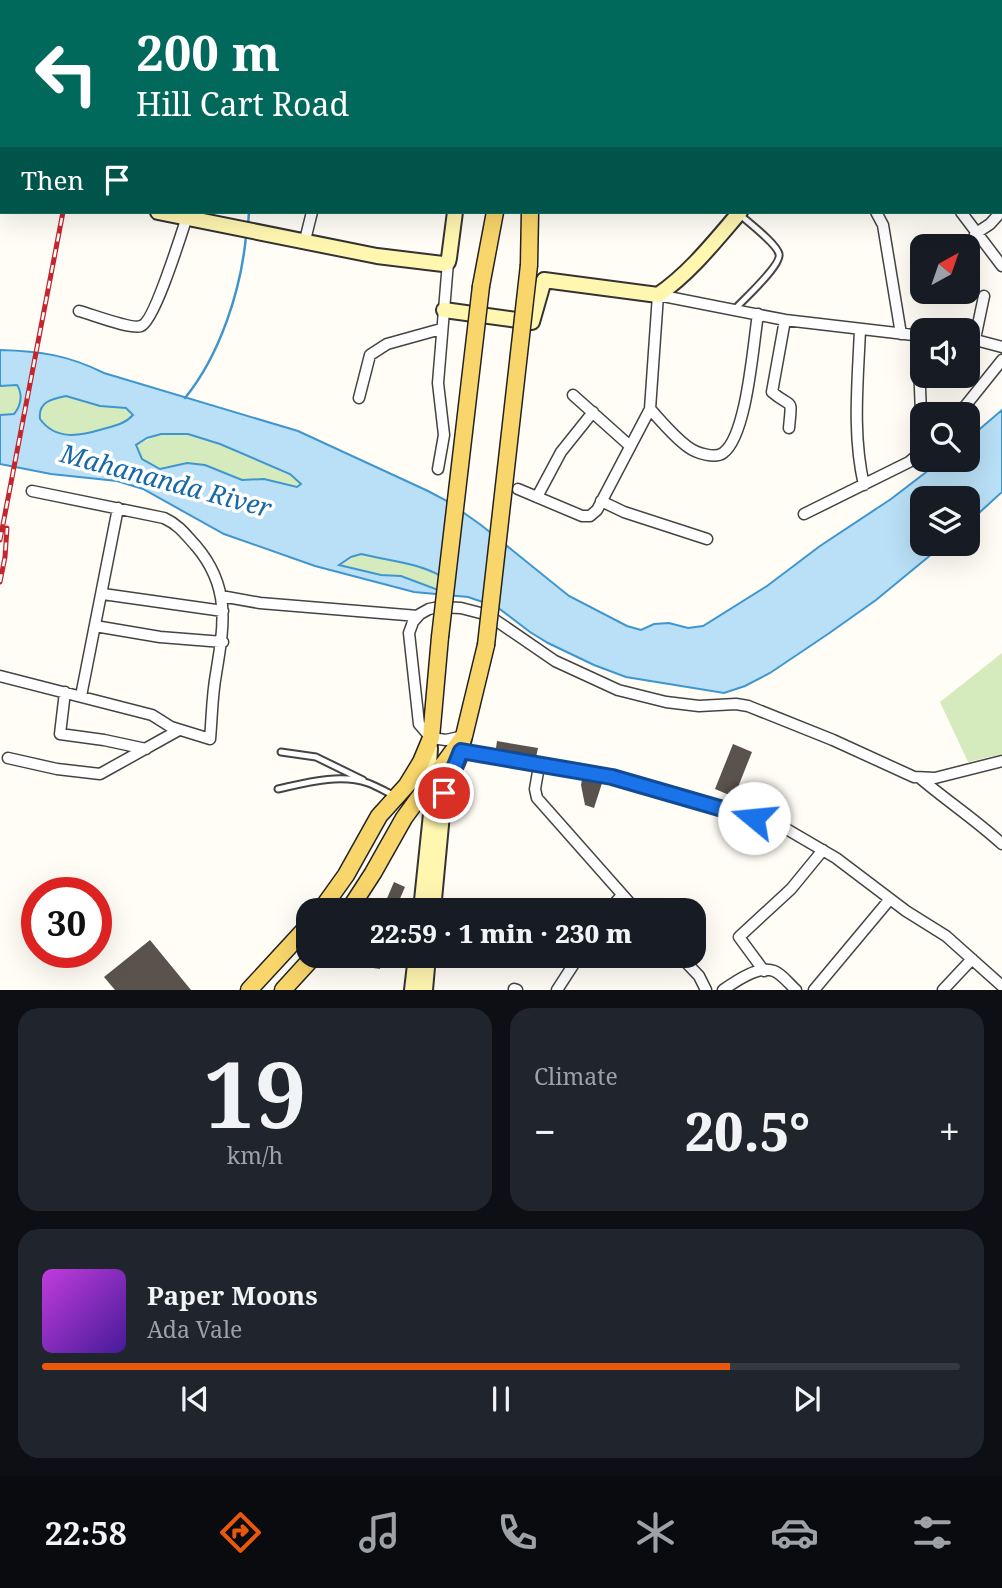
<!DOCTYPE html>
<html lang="en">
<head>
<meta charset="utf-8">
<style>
	:root { --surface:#171b24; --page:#20242c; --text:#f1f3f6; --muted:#9ea1a6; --line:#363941; --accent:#ea580c }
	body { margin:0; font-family:"Noto Serif",serif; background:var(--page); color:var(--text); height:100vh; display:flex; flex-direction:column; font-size:26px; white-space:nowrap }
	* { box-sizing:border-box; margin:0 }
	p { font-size:23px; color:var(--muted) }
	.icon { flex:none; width:38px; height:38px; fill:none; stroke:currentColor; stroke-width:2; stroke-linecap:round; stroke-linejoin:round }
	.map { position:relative; height:990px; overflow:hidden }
	.panel { display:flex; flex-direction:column; gap:18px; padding:18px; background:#0d0f14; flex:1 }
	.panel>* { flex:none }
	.guide { position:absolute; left:0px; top:0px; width:1003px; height:214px; box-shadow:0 7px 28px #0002; background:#00695c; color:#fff; overflow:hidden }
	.needle { width:46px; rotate:40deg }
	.controls { position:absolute; left:910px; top:234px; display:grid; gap:14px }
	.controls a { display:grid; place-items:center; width:70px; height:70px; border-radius:14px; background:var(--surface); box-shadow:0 7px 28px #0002; font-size:35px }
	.speed { position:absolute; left:21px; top:877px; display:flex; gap:14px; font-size:35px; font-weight:700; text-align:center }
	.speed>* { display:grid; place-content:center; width:91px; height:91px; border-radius:50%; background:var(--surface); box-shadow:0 7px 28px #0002; line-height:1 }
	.speed .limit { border:10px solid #d22; background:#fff; color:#111 }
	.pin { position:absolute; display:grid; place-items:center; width:60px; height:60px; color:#fff; margin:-30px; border:4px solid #fff; border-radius:50%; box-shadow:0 2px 7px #0007 }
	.me { position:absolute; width:77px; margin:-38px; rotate:287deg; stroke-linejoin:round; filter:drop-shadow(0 0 5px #0008) }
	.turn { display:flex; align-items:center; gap:24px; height:147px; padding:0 21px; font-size:32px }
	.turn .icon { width:91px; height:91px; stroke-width:2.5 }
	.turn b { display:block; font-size:49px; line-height:60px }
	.then { display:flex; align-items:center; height:66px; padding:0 21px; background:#0003; gap:14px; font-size:26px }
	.big { font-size:52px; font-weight:800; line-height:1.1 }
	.panel .widget { flex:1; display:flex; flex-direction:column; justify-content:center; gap:10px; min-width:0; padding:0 24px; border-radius:21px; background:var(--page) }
	.panel .dial { align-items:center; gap:0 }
	.dial b { font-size:91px; line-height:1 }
	.song { display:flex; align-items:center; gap:21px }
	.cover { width:84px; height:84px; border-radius:10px; background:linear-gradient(135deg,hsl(290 70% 55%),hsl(260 70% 35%)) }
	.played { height:7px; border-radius:4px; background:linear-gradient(90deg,var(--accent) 75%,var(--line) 75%) }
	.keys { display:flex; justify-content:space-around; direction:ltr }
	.heat { display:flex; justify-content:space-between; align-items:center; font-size:38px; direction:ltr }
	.panel .tiles { flex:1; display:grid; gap:18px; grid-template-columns:1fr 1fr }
	.widget:last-child { grid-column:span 2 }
	.trip { position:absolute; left:296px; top:898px; width:410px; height:70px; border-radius:21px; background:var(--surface); box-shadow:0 7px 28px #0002; font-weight:800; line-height:70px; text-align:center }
	.menu { display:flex; height:112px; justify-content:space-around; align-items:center; background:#090b0e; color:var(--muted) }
	.menu .icon { width:49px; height:49px }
	.menu .current { color:var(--accent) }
	.menu b { font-size:32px; color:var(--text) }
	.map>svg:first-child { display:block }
	.green { fill:#d5ebbd }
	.water { fill:#b9e0f7; stroke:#3f96cf; stroke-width:2; fill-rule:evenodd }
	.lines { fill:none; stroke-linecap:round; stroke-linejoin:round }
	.stream { stroke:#3f96cf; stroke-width:2.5 }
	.building { fill:#5a524d }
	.lane-casing { stroke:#444; stroke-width:9 }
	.street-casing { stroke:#444; stroke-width:13 }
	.secondary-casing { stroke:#333; stroke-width:18 }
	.primary-casing { stroke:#222; stroke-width:19 }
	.lane { stroke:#fff; stroke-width:5 }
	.street { stroke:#fff; stroke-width:10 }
	.secondary { stroke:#fff6b0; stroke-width:14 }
	.primary { stroke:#f9d66b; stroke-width:16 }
	.rail-casing { stroke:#c4262e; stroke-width:5 }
	.rail { stroke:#fff; stroke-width:2.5; stroke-dasharray:8; stroke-linecap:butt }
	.primary-bridge-casing { stroke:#222; stroke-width:19; stroke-linecap:butt }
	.primary-bridge { stroke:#f9d66b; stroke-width:16 }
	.route-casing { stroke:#114b97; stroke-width:18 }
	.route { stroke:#1a73e8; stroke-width:12 }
	.labels { text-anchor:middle; stroke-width:7; stroke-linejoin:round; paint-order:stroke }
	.water-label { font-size:26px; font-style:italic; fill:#1768a6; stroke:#fff }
</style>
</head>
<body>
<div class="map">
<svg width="1002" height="990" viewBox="0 0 1002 990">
	<rect width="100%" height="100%" fill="#fffdf5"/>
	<path class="green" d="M16,385C23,396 22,411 10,416L0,415V386Z
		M66,396L100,406L126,408L134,415C126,424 114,426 103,429C80,436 56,441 40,419C38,401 51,399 66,396Z
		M161,434H188L220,444L290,474L301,484L297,487L256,479L242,480L205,465L187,463L160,469L142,459L136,445Z
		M361,554C389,561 415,562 441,576L438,590L401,576L381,575L338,565Z
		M1002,653V754L968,762L940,702Z"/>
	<path class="water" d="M0,350C40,351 68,355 104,373L298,431L428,491L447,501L481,525L569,596L627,626L641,630L654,624L669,623L688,628L703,626L767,586L820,546L891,499L942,460H968V439L1002,410V492L968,523V499H922V544H944L876,600L828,634L770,673L745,686L724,693L626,677L594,665L548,643L530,632L497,607L468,597L414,592L315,566L224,534L143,489L117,481L51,474L0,464V415L14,414C21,406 23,394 17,385L0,386ZM66,396L100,406L126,408L133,415C125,424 114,426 103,429C80,436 56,441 40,419C38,402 51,399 66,396ZM161,434H188L220,444L290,474L301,484L297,487L264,479L242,480L205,465L187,463L160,469L142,459L136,445L147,438ZM361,554C389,561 415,562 441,576L438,590L401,576L381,575L339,565L351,557Z"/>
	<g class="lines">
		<path class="stream" d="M281,2L282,0
			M248,226L249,212
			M185,398C220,355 241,290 246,236"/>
	</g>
	<path class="building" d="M497,741L538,748L535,762L495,755Z
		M733,744L752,752L734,797L715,789Z
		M583,774L603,780L594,808L585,805L581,785Z
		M394,882L405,887L395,910H382Z
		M150,940L191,990H115L104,977Z
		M339,956H397L395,964L381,962L380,969L339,963Z"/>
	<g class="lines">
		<defs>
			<path id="lane" d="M734,310C742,301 782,265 779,254C777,244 748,222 739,214
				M281,752L316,757L363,780
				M278,789C305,783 340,773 368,783C376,786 385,791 393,795"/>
			<path id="street" d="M402,0L416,2
				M697,0L699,2
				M224,2V0
				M365,2V0
				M488,2V0
				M570,2V0
				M632,2L633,0
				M812,2L814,0
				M997,2V0
				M1001,37L1002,38
				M1001,120L1002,121
				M876,212L883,225L901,334
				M961,212L1002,266
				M975,234L990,224L1002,211
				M305,240L312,212
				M79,311C91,314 131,330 141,326C154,322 181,235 187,217
				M785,320L772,392C793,410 792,395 789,428
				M860,329C858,381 852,434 864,485
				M918,335L921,415
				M968,338L1002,347
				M975,339L984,296
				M573,395L630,446
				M359,398L370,355L387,344L441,329
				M650,409C662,422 674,437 688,447C696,453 715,459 723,453C747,436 753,345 758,314
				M958,415L1002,360
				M438,469L444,435L438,383L448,262
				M518,489L582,516H590L597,510L650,409L658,295L785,320L922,336
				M537,497L561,452L593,412
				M601,501L624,512L707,539
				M804,514L909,462L922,451
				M103,594L223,611
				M221,596L260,603L418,616
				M95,626L160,637L223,642
				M0,676L152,715L171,727L210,739C212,717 212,695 216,674C224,625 231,587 196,546C185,534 179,525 164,518L32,491
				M65,692L60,734L104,740L146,749
				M81,696L118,508
				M464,736L446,740L431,738L419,724L409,633L413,622L420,614L429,609L439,607L461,608L488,615L555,661L618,690L666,702L699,706L736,704L748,706L833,740L914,777L935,778L1002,761
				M461,751L612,777L687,797L783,827L836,858L906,911L946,936L1002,986
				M8,758L57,769L100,774L179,730
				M539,766L535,789L537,798L636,910
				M920,778C947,801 976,820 1002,844
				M609,910L622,895
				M680,956L699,976L706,990
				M764,971L739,937L791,889L823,850
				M514,989L517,990
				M557,990L579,956
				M723,990C736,981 759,965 774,971C782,974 789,984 796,990
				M814,990L890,899
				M943,990L972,959"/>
			<path id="secondary" d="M873,2L874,0
				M892,2L893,0
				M0,178H2
				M158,212L377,256L443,264L448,262L449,258L455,212
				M444,310L532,322L544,280L658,295C690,273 715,241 740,212
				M421,910L431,814L428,787L430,748
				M433,910L444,793L460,756L464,738
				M412,990L416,956
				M425,990L428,956"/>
			<path id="primary" d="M524,2L525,0
				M529,265L530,212
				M481,286L495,212
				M321,910L346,875L379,816L407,785L421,762L431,738L440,637
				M349,910L373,873L404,818L464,736L486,645
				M249,990L308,926
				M283,990L314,956"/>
		</defs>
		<use href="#lane" class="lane-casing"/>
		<use href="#street" class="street-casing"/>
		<use href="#secondary" class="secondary-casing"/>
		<use href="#primary" class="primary-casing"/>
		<use href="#lane" class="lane"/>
		<use href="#street" class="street"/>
		<use href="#secondary" class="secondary"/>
		<use href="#primary" class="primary"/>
		<defs>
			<path id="rail" d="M89,2V0
				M103,2V0
				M115,2V0
				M174,2V0
				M0,540L63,212
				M0,582L5,557L7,528"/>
		</defs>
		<use href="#rail" class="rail-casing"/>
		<use href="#rail" class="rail"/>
		<defs>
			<path id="primary-bridge" d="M440,637L481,286
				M486,645L529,265"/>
		</defs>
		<use href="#primary-bridge" class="primary-bridge-casing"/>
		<use href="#primary-bridge" class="primary-bridge"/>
	</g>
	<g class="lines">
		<defs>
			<path id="route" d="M444,793L461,751L612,777L754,818"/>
		</defs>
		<use href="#route" class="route-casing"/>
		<use href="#route" class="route"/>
	</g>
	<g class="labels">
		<g class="water-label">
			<text transform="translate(166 481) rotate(15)" y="9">Mahananda River</text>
		</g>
	</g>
</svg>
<div class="controls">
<a><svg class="needle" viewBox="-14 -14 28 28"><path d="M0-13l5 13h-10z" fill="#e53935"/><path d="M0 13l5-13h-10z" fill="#9ea1a6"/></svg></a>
<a><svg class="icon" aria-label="sound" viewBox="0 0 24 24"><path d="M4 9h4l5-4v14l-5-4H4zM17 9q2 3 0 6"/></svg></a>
<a><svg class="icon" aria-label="search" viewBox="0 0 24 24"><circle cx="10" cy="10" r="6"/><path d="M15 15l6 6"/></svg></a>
<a><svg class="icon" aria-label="layers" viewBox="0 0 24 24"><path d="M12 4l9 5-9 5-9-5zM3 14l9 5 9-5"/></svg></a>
</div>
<div class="speed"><div class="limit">30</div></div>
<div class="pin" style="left:444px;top:793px;background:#d93025"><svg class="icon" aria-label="arrive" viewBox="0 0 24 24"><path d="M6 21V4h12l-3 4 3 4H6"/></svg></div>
<svg class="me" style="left:754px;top:818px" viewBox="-20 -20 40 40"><circle r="19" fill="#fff"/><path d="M0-13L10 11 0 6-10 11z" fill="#1a73e8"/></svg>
<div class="trip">22:59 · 1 min · 230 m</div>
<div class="guide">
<div class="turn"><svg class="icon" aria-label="left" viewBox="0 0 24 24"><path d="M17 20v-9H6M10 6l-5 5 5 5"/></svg><div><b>200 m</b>Hill Cart Road</div></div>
<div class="then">Then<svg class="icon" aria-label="arrive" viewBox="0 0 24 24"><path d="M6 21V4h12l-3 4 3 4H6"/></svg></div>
</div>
</div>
<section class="panel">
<div class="tiles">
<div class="widget dial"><b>19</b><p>km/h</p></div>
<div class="widget"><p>Climate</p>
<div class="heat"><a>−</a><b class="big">20.5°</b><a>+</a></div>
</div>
<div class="widget">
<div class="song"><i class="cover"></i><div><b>Paper Moons</b><p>Ada Vale</p></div></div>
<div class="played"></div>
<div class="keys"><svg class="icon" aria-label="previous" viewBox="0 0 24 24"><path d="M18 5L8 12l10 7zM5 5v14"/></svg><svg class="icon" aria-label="pause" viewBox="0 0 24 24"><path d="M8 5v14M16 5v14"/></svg><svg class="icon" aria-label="next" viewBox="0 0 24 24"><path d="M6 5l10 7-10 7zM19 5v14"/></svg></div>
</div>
</div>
</section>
<nav class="menu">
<b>22:58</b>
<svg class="icon current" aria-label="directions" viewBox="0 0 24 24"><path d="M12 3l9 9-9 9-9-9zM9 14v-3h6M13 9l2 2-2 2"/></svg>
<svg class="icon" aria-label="music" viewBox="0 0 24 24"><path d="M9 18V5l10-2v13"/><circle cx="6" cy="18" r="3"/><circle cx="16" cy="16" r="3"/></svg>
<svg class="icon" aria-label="phone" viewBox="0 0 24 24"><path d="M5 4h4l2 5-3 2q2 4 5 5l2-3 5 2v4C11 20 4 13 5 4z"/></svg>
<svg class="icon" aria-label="climate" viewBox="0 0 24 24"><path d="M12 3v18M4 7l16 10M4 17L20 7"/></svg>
<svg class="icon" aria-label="car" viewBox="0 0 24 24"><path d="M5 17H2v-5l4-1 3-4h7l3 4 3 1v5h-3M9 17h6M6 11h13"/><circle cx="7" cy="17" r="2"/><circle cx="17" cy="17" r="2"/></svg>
<svg class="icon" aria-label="filters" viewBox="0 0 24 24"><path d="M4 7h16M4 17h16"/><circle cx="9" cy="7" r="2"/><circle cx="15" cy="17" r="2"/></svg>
</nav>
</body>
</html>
